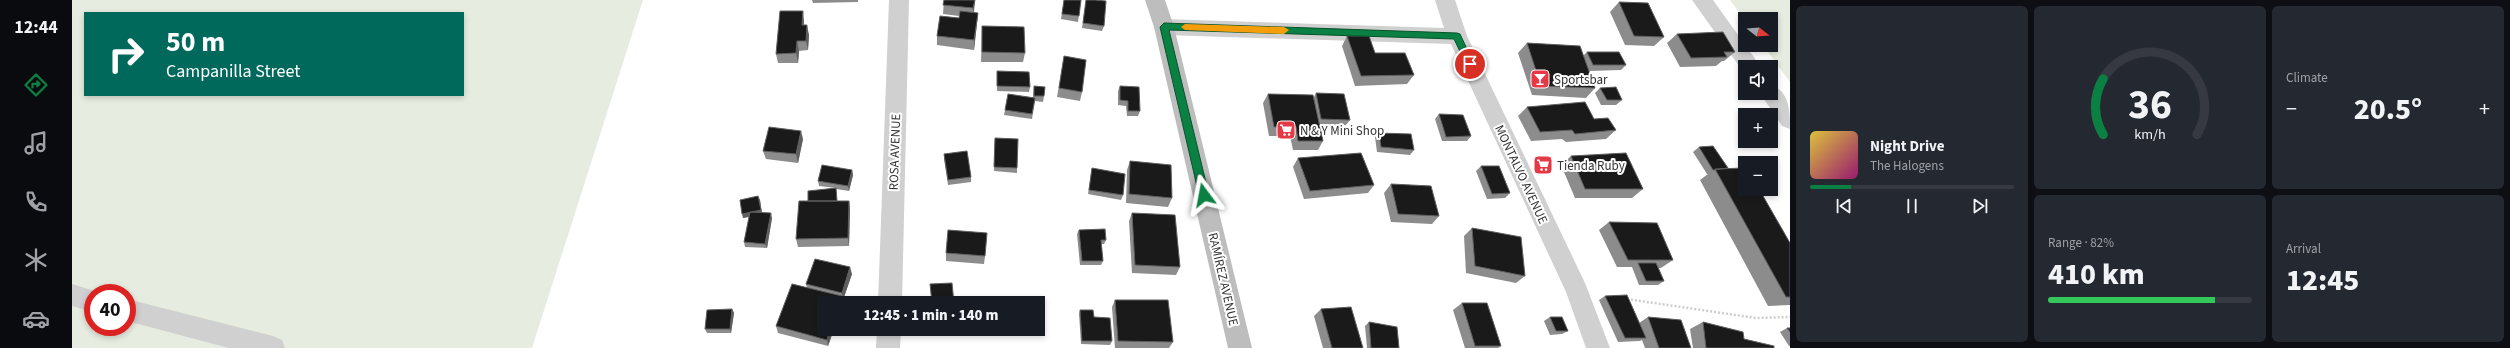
<!DOCTYPE html>
<html lang="en">
<head>
<meta charset="utf-8">
<style>
	:root { --surface:#171b24; --page:#242831; --text:#f1f3f6; --muted:#9ea1a6; --line:#363941; --accent:#0b8043 }
	body { margin:0; font-family:"Source Sans 3",sans-serif; background:var(--page); color:var(--text); height:100vh; display:flex; flex-direction:column; font-size:15px; white-space:nowrap }
	* { box-sizing:border-box; margin:0 }
	p { font-size:13px; color:var(--muted) }
	.icon { flex:none; width:22px; height:22px; fill:none; stroke:currentColor; stroke-width:2; stroke-linecap:round; stroke-linejoin:round }
	.map { position:relative; flex:1; overflow:hidden }
	.details { display:flex; flex-direction:column; gap:6px; padding:6px; background:#0d0f14; width:720px }
	.details>* { flex:none }
	.hud { position:absolute; left:12px; top:12px; width:380px; height:84px; border-radius:0px; box-shadow:0 2px 6px #0003; background:#00695c; color:#fff; overflow:hidden }
	.needle { width:26px; rotate:107deg }
	.tools { position:absolute; left:1666px; top:12px; display:grid; gap:8px }
	.tools a { display:grid; place-items:center; width:40px; height:40px; border-radius:0px; background:var(--surface); box-shadow:0 2px 6px #0003; font-size:20px }
	.speed { position:absolute; left:12px; top:284px; display:flex; gap:8px; font-size:20px; font-weight:700; text-align:center }
	.speed>* { display:grid; place-content:center; width:52px; height:52px; border-radius:50%; background:var(--surface); box-shadow:0 2px 6px #0003; line-height:1 }
	.speed .limit { border:6px solid #d22; background:#fff; color:#111 }
	.pin { position:absolute; display:grid; place-items:center; width:34px; height:34px; color:#fff; margin:-17px; border:2px solid #fff; border-radius:50%; box-shadow:0 1px 4px #0007 }
	.me { position:absolute; width:44px; margin:-22px; rotate:347deg; stroke-linejoin:round; filter:drop-shadow(0 0 3px #0008) }
	.turn { display:flex; align-items:center; gap:14px; height:84px; padding:0 16px; font-size:18px }
	.turn .icon { width:52px; height:52px; stroke-width:2.5 }
	.turn b { display:block; font-size:28px; line-height:34px }
	.big { font-size:30px; font-weight:800; line-height:1.1 }
	.details .card { flex:1; display:flex; flex-direction:column; justify-content:center; gap:6px; min-width:0; padding:0 14px; border-radius:6px; background:var(--page) }
	.details .dial { align-items:center; gap:0 }
	.dial svg { height:104px; overflow:visible; fill:none; stroke:var(--line); stroke-width:7; stroke-linecap:round; text-anchor:middle }
	.dial text { fill:var(--text); stroke:none }
	.song { display:flex; align-items:center; gap:12px }
	.cover { width:48px; height:48px; border-radius:6px; background:linear-gradient(135deg,hsl(50 70% 55%),hsl(320 70% 35%)) }
	.played { height:4px; border-radius:2px; background:linear-gradient(90deg,var(--accent) 20%,var(--line) 20%) }
	.keys { display:flex; justify-content:space-around; direction:ltr }
	.heat { display:flex; justify-content:space-between; align-items:center; font-size:22px; direction:ltr }
	.charge { height:6px; border-radius:3px; background:linear-gradient(90deg,#34c759 82%,var(--line) 0) }
	.details .tiles { flex:1; display:grid; gap:6px; grid-template-columns:repeat(3,1fr) }
	.card:first-child { grid-row:span 2 }
	.trip { position:absolute; left:745px; top:296px; width:228px; height:40px; border-radius:0px; background:var(--surface); box-shadow:0 2px 6px #0003; font-weight:800; line-height:40px; text-align:center }
	main { display:flex; flex:1; min-height:0 }
	.tabs { display:flex; flex-direction:column; width:72px; justify-content:space-around; align-items:center; background:#090b0e; color:var(--muted) }
	.tabs .icon { width:28px; height:28px }
	.tabs .on { color:var(--accent) }
	.tabs b { font-size:18px; color:var(--text) }
	.map>svg:first-child { display:block }
	.green { fill:#e6ecdf; fill-rule:evenodd }
	.lines { fill:none; stroke-linecap:round; stroke-linejoin:round }
	.path { stroke:#cdcdcd; stroke-width:2.5; stroke-dasharray:2 2; stroke-linecap:butt }
	.street { fill:#d0d0d0; fill-rule:evenodd }
	.secondary { fill:#bdbdbd; fill-rule:evenodd }
	.wall { fill:#8c8c8c }
	.shaded-wall { fill:#5f5f5f }
	.building { fill:#1a1a1a; stroke:#5f5f5f }
	.route { fill:#0b8043; stroke:#07532c }
	.slow { fill:#f59e0b }
	.labels { text-anchor:middle; stroke-width:4; stroke-linejoin:round; paint-order:stroke }
	.poi-label { font-size:13px; fill:#333; stroke:#fff; text-anchor:start }
	.street-label { font-size:13px; fill:#333; stroke:#fff }
</style>
</head>
<body>
<main>
<nav class="tabs">
<b>12:44</b>
<svg class="icon on" aria-label="directions" viewBox="0 0 24 24"><path d="M12 3l9 9-9 9-9-9zM9 14v-3h6M13 9l2 2-2 2"/></svg>
<svg class="icon" aria-label="music" viewBox="0 0 24 24"><path d="M9 18V5l10-2v13"/><circle cx="6" cy="18" r="3"/><circle cx="16" cy="16" r="3"/></svg>
<svg class="icon" aria-label="phone" viewBox="0 0 24 24"><path d="M5 4h4l2 5-3 2q2 4 5 5l2-3 5 2v4C11 20 4 13 5 4z"/></svg>
<svg class="icon" aria-label="climate" viewBox="0 0 24 24"><path d="M12 3v18M4 7l16 10M4 17L20 7"/></svg>
<svg class="icon" aria-label="car" viewBox="0 0 24 24"><path d="M5 17H2v-5l4-1 3-4h7l3 4 3 1v5h-3M9 17h6M6 11h13"/><circle cx="7" cy="17" r="2"/><circle cx="17" cy="17" r="2"/></svg>
</nav>
<div class="map">
<svg width="1718" height="348" viewBox="0 0 1718 348">
	<rect width="100%" height="100%" fill="#fff"/>
	<path class="green" d="M0,0H571L460,348H0ZM13,13H391V95H13ZM21,293H55V327H21Z
		M1658,0H1718V82L1691,45H1699V19L1673,20Z"/>
	<g class="lines">
		<path class="path" d="M1555,299L1684,318L1718,317"/>
		<path class="street" d="M817,0H837L830,303H806Z
			M1363,0H1383L1395,36L1513,283L1538,348H1514L1494,292L1379,44L1092,35L1085,32L1082,27L1085,22L1092,19L1372,28Z
			M1620,0H1641L1689,67H1673L1672,73Z
			M1699,85C1718,91 1718,112 1718,129L1710,126L1688,93H1699Z
			M0,284L29,293H21V312L0,306Z
			M55,299L201,336L210,340L213,348H157L55,321Z
			M805,329H829L828,348H804Z"/>
		<path class="secondary" d="M1073,0H1093L1102,27L1180,348H1156L1082,27Z"/>
	</g>
	<path class="wall" d="M740,0H786V2L741,3Z
		M872,0H903L902,13H906L905,23L902,50L865,45V36L887,18V16L871,14Z
		M992,0H1009L1006,22L989,19Z
		M1014,0L1032,26L1030,31L1010,28Z
		M1547,2L1592,37L1582,46L1553,45L1538,12Z
		M732,21V25L737,35L736,50L727,51L726,63H706L704,54Z
		M910,26L953,53L951,62H909Z
		M1605,34L1663,52L1652,61H1650L1644,66L1608,67L1595,43Z
		M1275,36L1303,53L1342,75L1335,84L1283,86L1270,46Z
		M1455,43L1511,56L1515,52L1554,65L1549,70L1517,71L1523,88L1514,98L1460,95L1446,53Z
		M992,56L1010,92L1008,101L985,97Z
		M925,71L958,87L957,92L925,91Z
		M962,86L972,96L971,102L963,101L960,119L932,115L933,110L961,97Z
		M1048,86L1068,111L1066,116H1055L1054,106L1046,105V91Z
		M1528,88L1550,100L1544,105H1529L1523,93Z
		M1244,93L1278,120L1274,125L1248,124L1251,141L1246,150H1221L1218,136H1197L1191,103L1196,94L1242,97Z
		M1455,107L1522,119L1544,130L1534,139L1494,142L1490,139L1459,141L1446,116Z
		M1367,114L1399,136L1395,141H1370L1363,119Z
		M1307,133L1342,150L1338,155L1305,152L1303,137Z
		M923,138L945,168V173L922,171Z
		M731,139L726,163L694,159L691,151Z
		M1627,147L1656,168L1718,243V305L1696,306L1628,180L1636,174H1635L1621,152Z
		M872,154L899,177V182L876,185L872,159Z
		M1499,156L1571,189L1560,198H1503L1489,165Z
		M1226,158L1302,185L1296,193L1232,199L1221,167Z
		M1058,161L1100,198L1096,207L1054,203L1055,170Z
		M1409,166L1438,193L1433,198L1415,199L1404,171Z
		M1020,168L1051,195L1049,200L1016,194L1019,173Z
		M780,170L781,175L777,191L764,189L765,201H777L778,209L777,246L726,247L724,239L736,201L764,188L747,186L746,181Z
		M1319,184L1367,216L1360,224L1319,222L1312,193Z
		M686,196L688,200L690,213L700,218L695,248L673,247L672,242L677,217L671,218Z
		M1060,213L1108,267L1104,275L1060,273L1057,221Z
		M1537,222L1601,260L1589,268H1586L1592,281L1586,285H1567L1560,267H1545L1527,230Z
		M1400,228L1453,276L1444,283L1394,273L1392,236Z
		M1007,230L1034,240L1032,244H1029L1031,261L1029,265H1008L1005,234Z
		M874,253L913,256L912,264L874,261Z
		M780,274L771,300H770L771,303H752V329H762L756,346L706,333L704,326L735,288L734,284Z
		M1533,296L1567,323L1576,317L1619,348H1573L1570,340L1568,341L1546,342L1527,300Z
		M1043,300L1101,342L1097,348H1043L1040,307Z
		M1390,303L1429,346L1426,348H1393L1381,310Z
		M660,309L662,313L659,333H635L633,329Z
		M1249,309L1291,348H1251L1242,316Z
		M1008,310L1022,317L1040,341L1038,345L1009,344L1007,314Z
		M1478,317L1496,331L1490,334L1478,335L1472,321Z
		M1297,322L1327,348H1295L1293,326Z
		M1631,322L1672,339L1702,348H1621L1618,329Z
		M1715,328H1718V346H1717L1708,332Z"/>
	<path class="shaded-wall" d="M903,0L901,17V8Z
		M731,11L732,21L731,35L730,25Z
		M906,13L905,23L902,50V40Z
		M735,25L737,35L736,50L734,41Z
		M725,41L727,51L726,63L724,53Z
		M729,131L731,139L726,163L724,154Z
		M780,170L781,175L777,191L776,186Z
		M686,196L688,200L690,214L671,218L670,214Z
		M777,201L778,209L777,246L776,238Z
		M699,213L700,218L695,248L693,244Z
		M778,267L780,274L771,300L770,293Z
		M770,296L771,303H767Z
		M660,309L662,313L659,333L658,329Z
		M758,329H762L756,346L755,340Z"/>
	<path class="building" d="M872,0H903L901,8L871,5Z
		M992,0H1009L1007,16L990,14Z
		M1014,0H1023L1034,1L1032,26L1011,23Z
		M1547,2L1576,3L1592,37L1562,36Z
		M708,11H731L730,25H735L734,41H725L724,53L704,54Z
		M888,11L906,13L902,40L865,36L868,16L887,18Z
		M910,26L952,27L953,53L910,52Z
		M1651,32L1663,52H1652L1655,57L1619,58L1605,34Z
		M1275,36H1297L1303,53H1333L1342,75L1289,76Z
		M1455,43L1508,46L1523,88L1469,86Z
		M1515,52H1547L1554,65H1521Z
		M992,56L1014,60L1010,92L987,88Z
		M925,71L957,72L958,87L925,86Z
		M962,86L973,87L972,96H962Z
		M1048,86L1067,87L1068,111H1056V101L1048,100Z
		M1544,87L1550,100H1535L1528,88Z
		M1244,93L1272,94L1278,120L1249,119Z
		M936,94L963,98L960,114L933,110Z
		M1196,94L1241,95L1251,141H1226L1224,127H1202Z
		M1513,102L1522,119L1536,118L1544,130L1503,134L1500,130L1468,132L1455,107Z
		M1367,114L1391,115L1399,136L1374,137Z
		M697,127L729,131L724,154L691,151Z
		M1307,133L1339,134L1342,150L1309,147Z
		M923,138L946,139L945,168L922,167Z
		M1641,146L1656,168L1641,170L1627,147Z
		M895,151L899,177L876,180L872,154Z
		M1289,153L1302,185L1238,191L1226,158Z
		M1554,153L1571,189H1513L1499,156Z
		M1058,161L1099,165L1100,198L1057,194Z
		M750,165L780,170L776,186L746,181Z
		M1409,166H1427L1438,193L1420,194Z
		M1020,168L1053,174L1051,195L1017,190Z
		M1673,168V189H1687L1718,243V297H1714L1643,169Z
		M1319,184L1359,186L1367,216L1326,214Z
		M764,188L765,201H736V191Z
		M686,196L689,210L670,214L668,200Z
		M727,201H777L776,238L724,239Z
		M678,212L699,213L693,244L672,242Z
		M1060,213L1103,215L1108,267L1063,265Z
		M1537,222L1585,223L1601,260H1556Z
		M1400,228L1449,237L1453,276L1403,266Z
		M1033,229L1034,240H1029L1031,261H1010L1007,230Z
		M876,230L915,233L913,256L874,253Z
		M743,259L778,267L770,293L734,284Z
		M1566,263H1584L1592,281H1574Z
		M880,283L882,303H860L858,284Z
		M720,284L770,296L767,303H752V329H758L755,340L704,326Z
		M1555,295L1574,338H1553L1533,296Z
		M1043,300H1096L1101,342L1046,341Z
		M1390,303H1415L1429,346H1403Z
		M1279,307L1291,348H1260L1249,309Z
		M660,309L658,329H633L635,310Z
		M1008,310H1021L1022,317L1038,318L1040,341H1010Z
		M1478,317H1490L1496,331H1484Z
		M1576,317L1609,320L1619,348H1587Z
		M1297,322L1325,327L1327,348H1299Z
		M1631,322L1671,332L1672,339L1702,346V348H1634Z
		M1715,328H1718V332Z"/>
	<path class="route" d="M1092,23L1385,33L1388,34L1402,64L1401,66H1395L1382,39L1097,30L1137,195L1132,199L1127,195L1088,27Z"/>
	<path class="slow" d="M1113,24L1212,27L1217,30L1212,34L1113,30L1109,27Z"/>
	<defs>
		<symbol id="bar-square" viewBox="-11 -11 22 22"><rect x="-9" y="-9" width="18" height="18" rx="4" fill="#e63946" stroke="#fff"/><path d="M-6-5H6L.8 .8V4.5H3.5V6h-7V4.5H-.8V.8Z" fill="#fff"/></symbol>
		<symbol id="supermarket-square" viewBox="-11 -11 22 22"><rect x="-9" y="-9" width="18" height="18" rx="4" fill="#e63946" stroke="#fff"/><path d="M-6-5.5h2.5l.6 2H6L4.5 2H-2.5L-4.4-4H-6ZM-1.5 3.2a1.3 1.3 0 1 0 .1 0ZM3 3.2a1.3 1.3 0 1 0 .1 0Z" fill="#fff"/></symbol>
	</defs>
	<g fill-rule="evenodd">
		<use href="#bar-square" x="1457" y="68" width="22" height="22"/>
		<use href="#supermarket-square" x="1203" y="119" width="22" height="22"/>
		<use href="#supermarket-square" x="1460" y="154" width="22" height="22"/>
	</g>
	<g class="labels">
		<g class="poi-label">
			<text x="1482" y="84">Sportsbar</text>
			<text x="1228" y="135">N &amp; Y Mini Shop</text>
			<text x="1485" y="170">Tienda Ruby</text>
		</g>
		<g class="street-label">
			<text transform="translate(822 152) rotate(-88)" y="5">ROSA AVENUE</text>
			<text transform="translate(1450 174) rotate(65)" y="5">MONTALVO AVENUE</text>
			<text transform="translate(1152 279) rotate(77)" y="5">RAMÍREZ AVENUE</text>
		</g>
	</g>
</svg>
<div class="tools">
<a><svg class="needle" viewBox="-14 -14 28 28"><path d="M0-13l5 13h-10z" fill="#e53935"/><path d="M0 13l5-13h-10z" fill="#9ea1a6"/></svg></a>
<a><svg class="icon" aria-label="sound" viewBox="0 0 24 24"><path d="M4 9h4l5-4v14l-5-4H4zM17 9q2 3 0 6"/></svg></a>
<a>+</a>
<a>−</a>
</div>
<div class="speed"><div class="limit">40</div></div>
<div class="pin" style="left:1398px;top:64px;background:#d93025"><svg class="icon" aria-label="arrive" viewBox="0 0 24 24"><path d="M6 21V4h12l-3 4 3 4H6"/></svg></div>
<svg class="me" style="left:1132px;top:195px" viewBox="-20 -20 40 40"><path d="M0-17L14 15 0 8-14 15z" fill="#0b8043" stroke="#fff" stroke-width="4"/></svg>
<div class="trip">12:45 · 1 min · 140 m</div>
<div class="hud">
<div class="turn"><svg class="icon" aria-label="right" viewBox="0 0 24 24"><path d="M7 20v-9h11M14 6l5 5-5 5"/></svg><div><b>50 m</b>Campanilla Street</div></div>
</div>
</div>
<section class="details">
<div class="tiles">
<div class="card">
<div class="song"><i class="cover"></i><div><b>Night Drive</b><p>The Halogens</p></div></div>
<div class="played"></div>
<div class="keys"><svg class="icon" aria-label="previous" viewBox="0 0 24 24"><path d="M18 5L8 12l10 7zM5 5v14"/></svg><svg class="icon" aria-label="pause" viewBox="0 0 24 24"><path d="M8 5v14M16 5v14"/></svg><svg class="icon" aria-label="next" viewBox="0 0 24 24"><path d="M6 5l10 7-10 7zM19 5v14"/></svg></div>
</div>
<div class="card dial"><svg viewBox="0 0 100 80">
<path d="M14 69A42 42 0 1 1 86 69"/>
<path d="M14 69A42 42 0 0 1 14 26" stroke="#0b8043"/>
<text x="50" y="56" font-size="32" font-weight="700">36</text>
<text x="50" y="72" font-size="11">km/h</text>
</svg></div>
<div class="card"><p>Climate</p>
<div class="heat"><a>−</a><b class="big">20.5°</b><a>+</a></div>
</div>
<div class="card"><p>Range · 82%</p><b class="big">410 km</b><div class="charge"></div></div>
<div class="card"><p>Arrival</p><b class="big">12:45</b></div>
</div>
</section>
</main>
</body>
</html>
